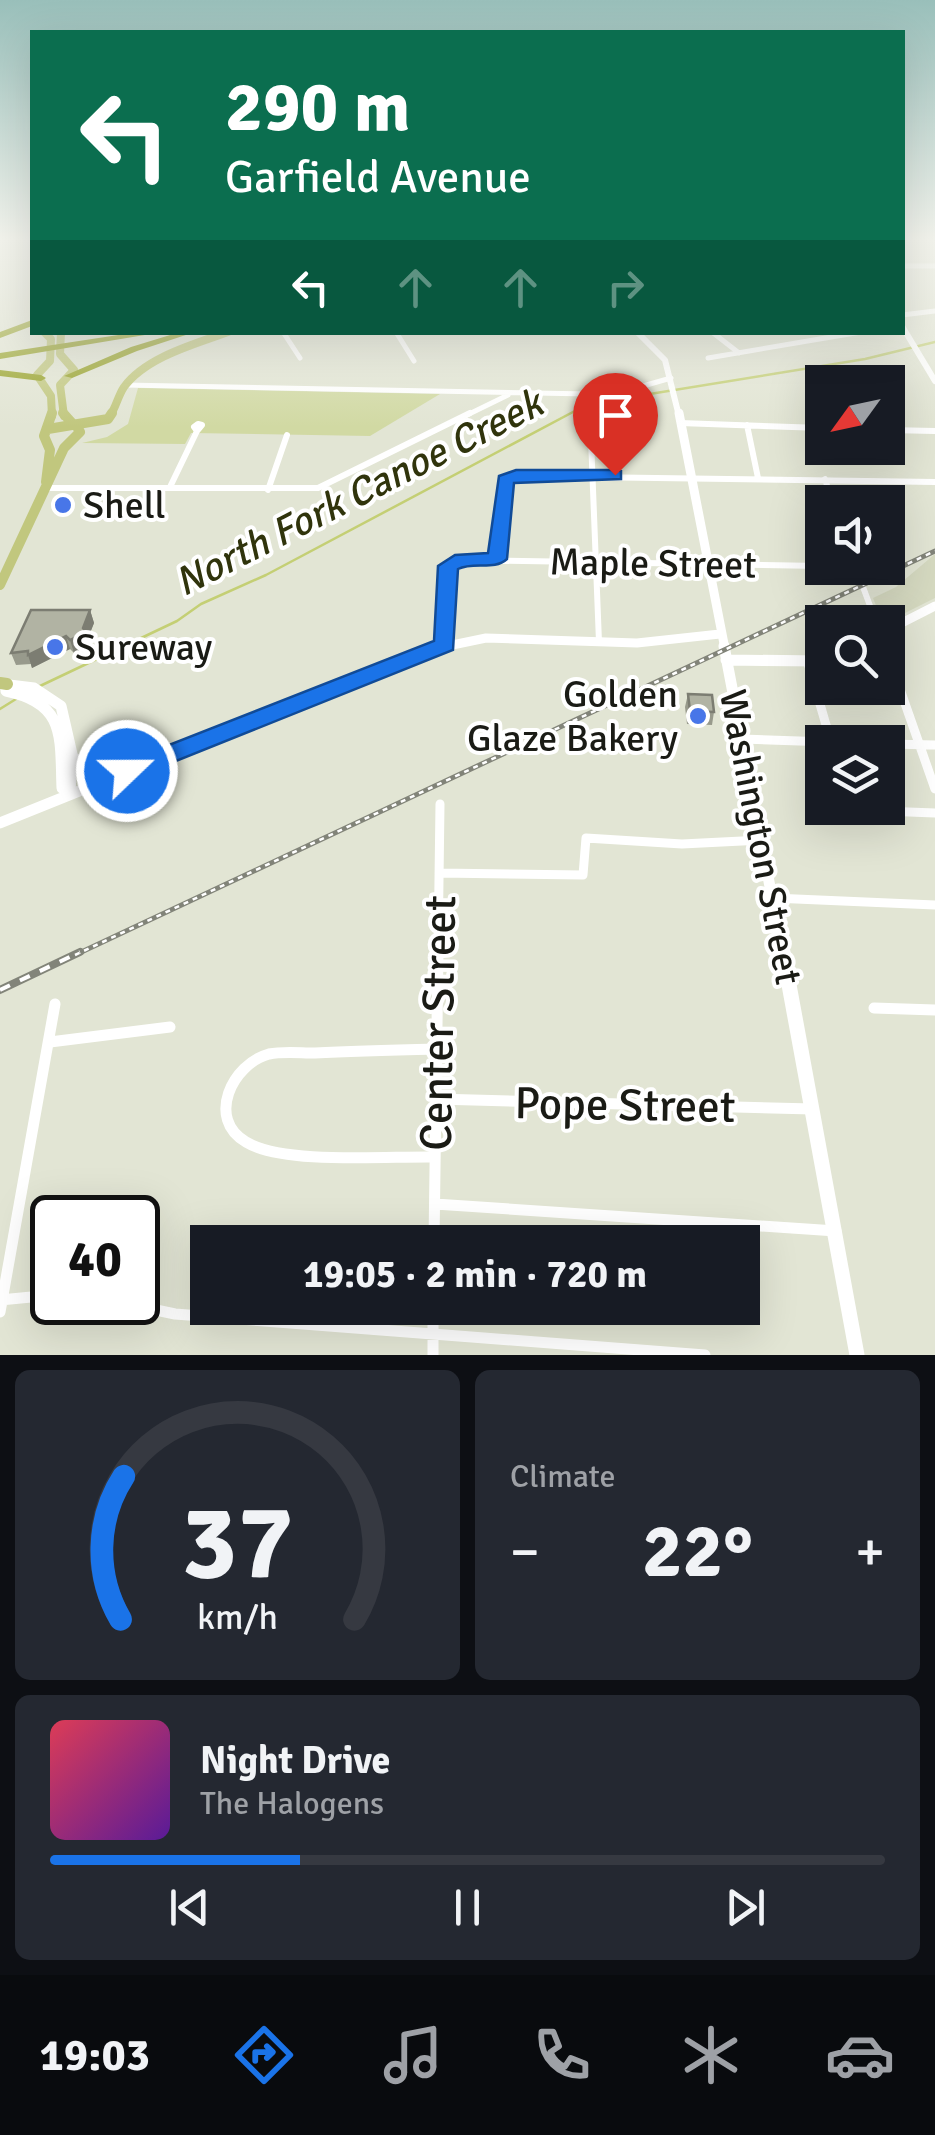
<!DOCTYPE html>
<html lang="en">
<head>
<meta charset="utf-8">
<style>
	:root { --surface:#171b24; --page:#242831; --text:#f1f3f6; --muted:#9ea1a6; --line:#363941; --accent:#1a73e8 }
	body { margin:0; font-family:Signika,sans-serif; background:var(--page); color:var(--text); height:100vh; display:flex; flex-direction:column; font-size:38px; white-space:nowrap }
	* { box-sizing:border-box; margin:0 }
	p { font-size:32px; color:var(--muted) }
	.icon { flex:none; width:55px; height:55px; fill:none; stroke:currentColor; stroke-width:2; stroke-linecap:round; stroke-linejoin:round }
	.map { position:relative; height:1355px; overflow:hidden }
	.details { display:flex; flex-direction:column; gap:15px; padding:15px; background:#0d0f14; flex:1 }
	.details>* { flex:none }
	.guide { position:absolute; left:30px; top:30px; width:875px; height:305px; border-radius:0px; box-shadow:0 10px 40px #0002; background:#0b6e4f; color:#fff; overflow:hidden }
	.needle { width:65px; rotate:237deg }
	.controls { position:absolute; left:805px; top:365px; display:grid; gap:20px }
	.controls a { display:grid; place-items:center; width:100px; height:100px; border-radius:0px; background:var(--surface); box-shadow:0 10px 40px #0002; font-size:50px }
	.speed { position:absolute; left:30px; top:1195px; display:flex; gap:20px; font-size:50px; font-weight:700; text-align:center }
	.speed>* { display:grid; place-content:center; width:130px; height:130px; border-radius:50%; background:var(--surface); box-shadow:0 10px 40px #0002; line-height:1 }
	.speed .limit { border:5px solid #111; border-radius:15px; background:#fff; color:#111 }
	.pin { position:absolute; display:grid; place-items:center; width:85px; height:85px; color:#fff; margin:-102px -42px; border-radius:50% 50% 50% 0; rotate:-45deg; box-shadow:0 0 10px #0007 }
	.pin .icon { rotate:45deg }
	.me { position:absolute; width:110px; margin:-55px; rotate:68deg; stroke-linejoin:round; filter:drop-shadow(0 0 8px #0008) }
	.turn { display:flex; align-items:center; gap:35px; height:210px; padding:0 30px; font-size:45px }
	.turn .icon { width:130px; height:130px; stroke-width:2.5 }
	.turn b { display:block; font-size:70px; line-height:85px }
	.lanes { display:flex; align-items:center; height:95px; padding:0 30px; background:#0003; justify-content:center; gap:50px; direction:ltr }
	.lanes .off { opacity:.35 }
	.big { font-size:75px; font-weight:700; line-height:1.1 }
	.details .widget { flex:1; display:flex; flex-direction:column; justify-content:center; gap:15px; min-width:0; padding:0 35px; border-radius:15px; background:var(--page) }
	.details .dial { align-items:center; gap:0 }
	.dial svg { height:260px; overflow:visible; fill:none; stroke:var(--line); stroke-width:7; stroke-linecap:round; text-anchor:middle }
	.dial text { fill:var(--text); stroke:none }
	.song { display:flex; align-items:center; gap:30px }
	.cover { width:120px; height:120px; border-radius:15px; background:linear-gradient(135deg,hsl(350 70% 55%),hsl(270 70% 35%)) }
	.played { height:10px; border-radius:5px; background:linear-gradient(90deg,var(--accent) 30%,var(--line) 30%) }
	.keys { display:flex; justify-content:space-around; direction:ltr }
	.heat { display:flex; justify-content:space-between; align-items:center; font-size:55px; direction:ltr }
	.details .tiles { flex:1; display:grid; gap:15px; grid-template-columns:1fr 1fr }
	.widget:last-child { grid-column:span 2 }
	.trip { position:absolute; left:190px; top:1225px; width:570px; height:100px; border-radius:0px; background:var(--surface); box-shadow:0 10px 40px #0002; font-weight:700; line-height:100px; text-align:center }
	.menu { display:flex; height:160px; justify-content:space-around; align-items:center; background:#090b0e; color:var(--muted) }
	.menu .icon { width:70px; height:70px }
	.menu .active { color:var(--accent) }
	.menu b { font-size:45px; color:var(--text) }
	.map>svg:first-child { display:block }
	.built { fill:#d5d9c0 }
	.green { fill:#d1d9a3 }
	.lines { fill:none; stroke-linecap:round; stroke-linejoin:round }
	.stream { stroke:#c4cf74; stroke-width:2.5 }
	.street-far3 { stroke:#fff; stroke-width:5 }
	.street-far2 { stroke:#fff; stroke-width:6 }
	.street-far1 { stroke:#fff; stroke-width:9 }
	.street { stroke:#fff; stroke-width:11 }
	.secondary-far3 { stroke:#fff; stroke-width:6 }
	.secondary-far2 { stroke:#fff; stroke-width:9 }
	.secondary-far1 { stroke:#fff; stroke-width:11 }
	.secondary { stroke:#fff; stroke-width:15 }
	.primary-far2 { stroke:#c1c77e; stroke-width:8 }
	.primary-far1 { stroke:#c1c77e; stroke-width:10 }
	.primary { stroke:#c1c77e; stroke-width:12 }
	.highway { fill:#97a228; fill-rule:evenodd }
	.rail-far1-casing { stroke:#828479; stroke-width:5 }
	.rail-casing { stroke:#828479; stroke-width:8 }
	.rail-far1 { stroke:#fff; stroke-width:2.5; stroke-dasharray:5; stroke-linecap:butt }
	.rail { stroke:#fff; stroke-width:4; stroke-dasharray:11; stroke-linecap:butt }
	.wall { fill:#989a8c }
	.shaded-wall { fill:#7c7d72 }
	.building { fill:#b1b3a3; stroke:#7c7d72; stroke-width:2.5 }
	.route { fill:#1a73e8; stroke:#114b97; stroke-width:2.5 }
	.poi-dot { fill:#4876e8; stroke:#fff; stroke-width:4 }
	.labels { text-anchor:middle; stroke-width:8; stroke-linejoin:round; paint-order:stroke }
	.poi-label { font-size:38px; fill:#1a1b15; stroke:#fff; text-anchor:start }
	.street-label { font-size:38px; fill:#1a1b15; stroke:#fff }
	.water-label { font-size:40px; font-style:italic; fill:#30340c; stroke:#fff }
	.near-street-label { font-size:45px; fill:#1a1b15; stroke:#fff }
</style>
</head>
<body>
<div class="map">
<svg width="935" height="1355" viewBox="0 0 935 1355">
	<rect width="100%" height="100%" fill="#e2e5d4"/>
	<path class="built" d="M935,554V598L889,621L881,618L873,598L896,587Z"/>
	<path class="green" d="M138,388L440,394L370,436L191,433L185,444L82,443L107,437L128,424Z"/>
	<g class="lines">
		<path class="stream" d="M40,686L177,621L201,604L266,575L588,404L865,359L935,342
			M0,709L16,699"/>
		<path class="street-far3" d="M902,266H935
			M902,315L935,311
			M283,332L300,358
			M396,332L414,361
			M712,332L739,353
			M708,358L861,332
			M125,385L589,394L629,390L671,378
			M590,412V416
			M465,416L508,395"/>
		<path class="street-far2" d="M590,413L599,642
			M680,423L822,428
			M198,424L202,425L197,431L194,427Z
			M747,425L758,478
			M888,430L935,431
			M825,479L832,502
			M170,487L197,431
			M44,488H318L470,413
			M268,490L287,435
			M497,559L503,485L512,476L935,482
			M856,568L876,622
			M445,644L447,571L456,560L822,566"/>
		<path class="street-far1" d="M888,655L935,789
			M808,663L831,742
			M742,739L829,742
			M888,744L935,745
			M830,809L935,813
			M439,873L583,875L586,838L682,844L762,840
			M773,898L935,905
			M438,955L440,804"/>
		<path class="street" d="M874,1008L935,1010
			M50,1042L170,1027
			M436,1099L813,1109
			M435,1157C388,1156 284,1165 246,1142C206,1119 232,1064 269,1054C283,1051 300,1053 315,1053C355,1051 396,1050 437,1049
			M435,1204L836,1231
			M97,1218L99,1207
			M434,1242L438,952
			M0,1300L52,1295
			M118,1302L175,1314L705,1355
			M433,1308V1355
			M0,1312L55,1004"/>
		<path class="secondary-far3" d="M902,326L935,381
			M637,332L665,360L679,416"/>
		<path class="secondary-far2" d="M679,413L725,649
			M888,630L935,606
			M433,649L486,638L637,643L720,634"/>
		<path class="secondary-far1" d="M724,646L783,955
			M726,660L822,661
			M1,684L34,688L61,706L72,754L70,794
			M6,691C66,703 60,737 62,788L70,794
			M73,757L92,770L121,771
			M0,823L439,646"/>
		<path class="secondary" d="M783,952L857,1355"/>
		<path class="primary-far2" d="M44,332L51,339L50,361L37,375L51,396L52,416
			M61,332L60,354L74,370L60,385L64,416
			M110,416C116,407 118,396 124,387C146,357 195,344 228,332"/>
		<path class="primary-far1" d="M63,413L72,423
			M48,429L108,419L112,413
			M46,482L50,450L44,436L52,413
			M0,585L64,448L80,432L76,425"/>
		<path class="primary" d="M0,683L7,684"/>
		<path class="highway" d="M32,320V326L0,338V332Z
			M138,332H163L0,359V353Z
			M180,332H195L137,351L72,378L64,376L131,347Z
			M0,370L41,375L46,378L41,381L0,376Z"/>
		<defs>
			<path id="rail-far1" d="M75,955L935,551"/>
			<path id="rail" d="M0,990L80,952"/>
		</defs>
		<use href="#rail-far1" class="rail-far1-casing"/>
		<use href="#rail" class="rail-casing"/>
		<use href="#rail-far1" class="rail-far1"/>
		<use href="#rail" class="rail"/>
	</g>
	<path class="wall" d="M90,610L94,623L88,638L90,645L74,653L70,649L32,668L31,664L16,665L11,653Z
		M808,617L822,631L820,639H810L806,625Z
		M688,694L714,712L712,725L687,724L685,707Z"/>
	<path class="shaded-wall" d="M90,610L94,623L88,638L90,645L74,653L70,640L83,628Z
		M66,636L70,649L32,668L28,655Z"/>
	<path class="building" d="M31,610H90L83,628L86,632L70,640L66,636L28,655V651L11,653Z
		M808,617H818L822,631H813Z
		M688,694L712,695L714,712L690,711Z"/>
	<linearGradient id="sky" x2="0" y2="1"><stop stop-color="#99bfba"/><stop offset="0.56" stop-color="#f2f3ec"/><stop offset="1" stop-color="#f2f3ec" stop-opacity="0"/></linearGradient>
	<rect width="935" height="427" fill="url(#sky)"/>
	<path class="route" d="M615,470L621,471V479L514,483L507,559C494,571 474,561 458,569L453,650L136,777H118L115,771L118,765L434,641L438,566L455,555L488,553L499,476L516,470Z"/>
	<g class="poi-dot">
		<circle cx="63" cy="505" r="10"/>
		<circle cx="55" cy="647" r="10"/>
		<circle cx="698" cy="716" r="10"/>
	</g>
	<g class="labels">
		<g class="poi-label">
			<text x="83" y="518">Shell</text>
			<text x="75" y="660">Sureway</text>
			<text x="678" y="707" text-anchor="end">Golden<tspan x="678" dy="44">Glaze Bakery</tspan></text>
		</g>
		<g class="street-label">
			<text transform="translate(653 563) rotate(1)" y="13">Maple Street</text>
			<text transform="translate(761 837) rotate(79)" y="13">Washington Street</text>
		</g>
		<g class="water-label">
			<text transform="translate(358 492) rotate(-27)" y="14">North Fork Canoe Creek</text>
		</g>
		<g class="near-street-label">
			<text transform="translate(437 1023) rotate(-89)" y="16">Center Street</text>
			<text transform="translate(625 1104) rotate(1)" y="16">Pope Street</text>
		</g>
	</g>
</svg>
<div class="controls">
<a><svg class="needle" viewBox="-14 -14 28 28"><path d="M0-13l5 13h-10z" fill="#e53935"/><path d="M0 13l5-13h-10z" fill="#9ea1a6"/></svg></a>
<a><svg class="icon" aria-label="sound" viewBox="0 0 24 24"><path d="M4 9h4l5-4v14l-5-4H4zM17 9q2 3 0 6"/></svg></a>
<a><svg class="icon" aria-label="search" viewBox="0 0 24 24"><circle cx="10" cy="10" r="6"/><path d="M15 15l6 6"/></svg></a>
<a><svg class="icon" aria-label="layers" viewBox="0 0 24 24"><path d="M12 4l9 5-9 5-9-5zM3 14l9 5 9-5"/></svg></a>
</div>
<div class="speed"><div class="limit">40</div></div>
<div class="pin" style="left:615px;top:475px;background:#d93025"><svg class="icon" aria-label="arrive" viewBox="0 0 24 24"><path d="M6 21V4h12l-3 4 3 4H6"/></svg></div>
<svg class="me" style="left:127px;top:771px" viewBox="-20 -20 40 40"><circle r="17" fill="#1a73e8" stroke="#fff" stroke-width="3"/><path d="M0-11L8 9 0 5-8 9z" fill="#fff"/></svg>
<div class="trip">19:05 · 2 min · 720 m</div>
<div class="guide">
<div class="turn"><svg class="icon" aria-label="left" viewBox="0 0 24 24"><path d="M17 20v-9H6M10 6l-5 5 5 5"/></svg><div><b>290 m</b>Garfield Avenue</div></div>
<div class="lanes"><svg class="icon" aria-label="left" viewBox="0 0 24 24"><path d="M17 20v-9H6M10 6l-5 5 5 5"/></svg><svg class="icon off" aria-label="ahead" viewBox="0 0 24 24"><path d="M12 20V5M6 11l6-6 6 6"/></svg><svg class="icon off" aria-label="ahead" viewBox="0 0 24 24"><path d="M12 20V5M6 11l6-6 6 6"/></svg><svg class="icon off" aria-label="right" viewBox="0 0 24 24"><path d="M7 20v-9h11M14 6l5 5-5 5"/></svg></div>
</div>
</div>
<section class="details">
<div class="tiles">
<div class="widget dial"><svg viewBox="0 0 100 80">
<path d="M14 69A42 42 0 1 1 86 69"/>
<path d="M14 69A42 42 0 0 1 15 25" stroke="#1a73e8"/>
<text x="50" y="56" font-size="32" font-weight="700">37</text>
<text x="50" y="72" font-size="11">km/h</text>
</svg></div>
<div class="widget"><p>Climate</p>
<div class="heat"><a>−</a><b class="big">22°</b><a>+</a></div>
</div>
<div class="widget">
<div class="song"><i class="cover"></i><div><b>Night Drive</b><p>The Halogens</p></div></div>
<div class="played"></div>
<div class="keys"><svg class="icon" aria-label="previous" viewBox="0 0 24 24"><path d="M18 5L8 12l10 7zM5 5v14"/></svg><svg class="icon" aria-label="pause" viewBox="0 0 24 24"><path d="M8 5v14M16 5v14"/></svg><svg class="icon" aria-label="next" viewBox="0 0 24 24"><path d="M6 5l10 7-10 7zM19 5v14"/></svg></div>
</div>
</div>
</section>
<nav class="menu">
<b>19:03</b>
<svg class="icon active" aria-label="directions" viewBox="0 0 24 24"><path d="M12 3l9 9-9 9-9-9zM9 14v-3h6M13 9l2 2-2 2"/></svg>
<svg class="icon" aria-label="music" viewBox="0 0 24 24"><path d="M9 18V5l10-2v13"/><circle cx="6" cy="18" r="3"/><circle cx="16" cy="16" r="3"/></svg>
<svg class="icon" aria-label="phone" viewBox="0 0 24 24"><path d="M5 4h4l2 5-3 2q2 4 5 5l2-3 5 2v4C11 20 4 13 5 4z"/></svg>
<svg class="icon" aria-label="climate" viewBox="0 0 24 24"><path d="M12 3v18M4 7l16 10M4 17L20 7"/></svg>
<svg class="icon" aria-label="car" viewBox="0 0 24 24"><path d="M5 17H2v-5l4-1 3-4h7l3 4 3 1v5h-3M9 17h6M6 11h13"/><circle cx="7" cy="17" r="2"/><circle cx="17" cy="17" r="2"/></svg>
</nav>
</body>
</html>
